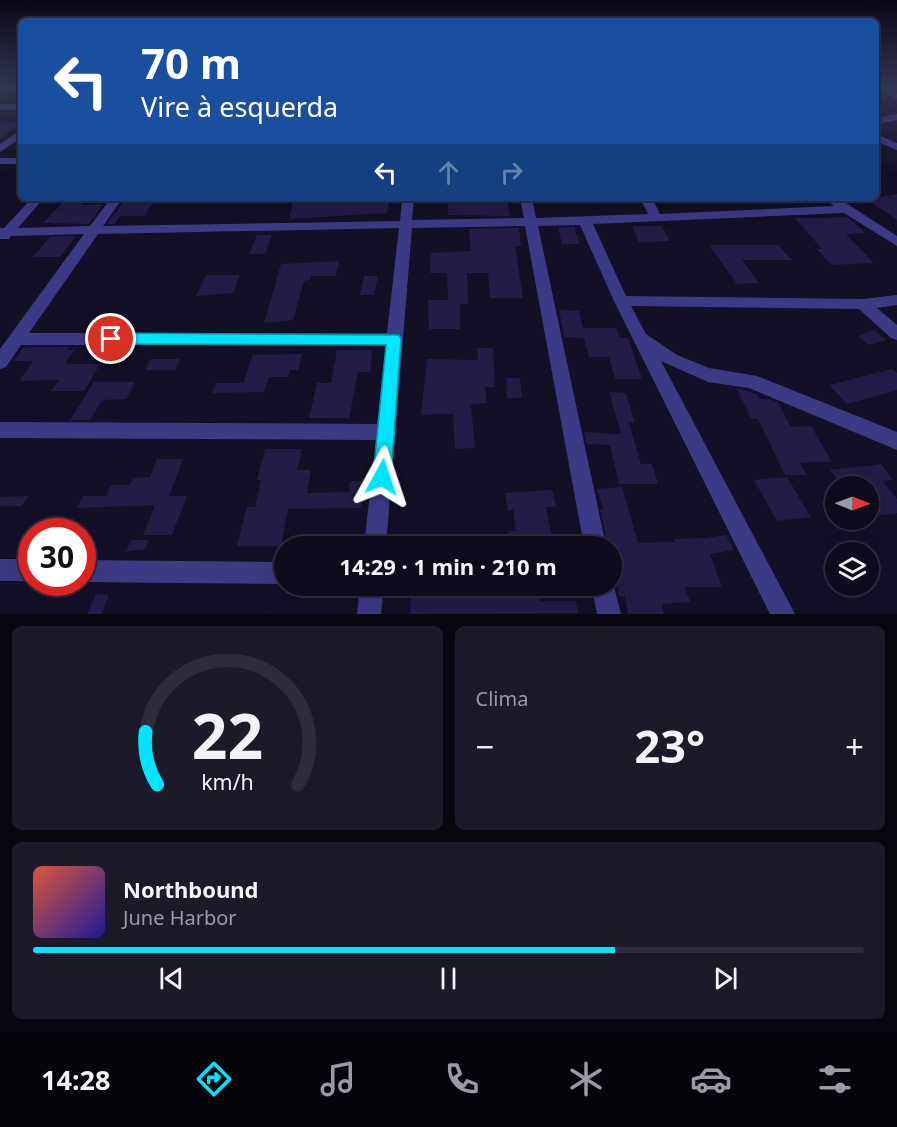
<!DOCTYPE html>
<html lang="pt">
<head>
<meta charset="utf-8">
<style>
	:root { --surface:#0e0b1c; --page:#1c1929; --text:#f1f3f6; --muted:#9b9ba3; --line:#2e2b3b; --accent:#00e5ff }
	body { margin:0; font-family:"Noto Sans",sans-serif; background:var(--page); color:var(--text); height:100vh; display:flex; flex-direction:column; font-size:22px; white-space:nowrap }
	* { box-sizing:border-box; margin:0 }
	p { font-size:20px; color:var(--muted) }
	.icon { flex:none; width:33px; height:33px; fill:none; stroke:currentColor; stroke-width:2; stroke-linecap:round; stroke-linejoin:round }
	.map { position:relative; height:614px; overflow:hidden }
	.panel { display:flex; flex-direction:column; gap:12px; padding:12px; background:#08060f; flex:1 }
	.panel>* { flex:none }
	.top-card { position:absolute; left:18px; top:18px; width:861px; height:183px; border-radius:9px; box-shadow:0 6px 24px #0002,0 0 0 2px var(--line); background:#1a4fa0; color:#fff; overflow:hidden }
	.needle { width:39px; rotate:91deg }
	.buttons { position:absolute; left:825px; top:476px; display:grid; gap:12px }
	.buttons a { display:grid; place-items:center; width:54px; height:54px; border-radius:50%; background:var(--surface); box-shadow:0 6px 24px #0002,0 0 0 2px var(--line); font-size:30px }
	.speed { position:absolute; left:18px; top:518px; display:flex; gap:12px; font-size:30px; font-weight:700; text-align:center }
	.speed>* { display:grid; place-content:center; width:78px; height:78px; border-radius:50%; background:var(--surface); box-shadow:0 6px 24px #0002,0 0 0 2px var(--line); line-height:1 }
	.speed .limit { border:9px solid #d22; background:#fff; color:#111 }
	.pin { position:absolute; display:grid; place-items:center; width:51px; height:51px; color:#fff; margin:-26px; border:3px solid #fff; border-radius:50%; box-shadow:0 2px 6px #0007 }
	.me { position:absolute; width:66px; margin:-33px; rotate:5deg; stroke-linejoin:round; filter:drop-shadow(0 0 4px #0008) }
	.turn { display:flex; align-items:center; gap:21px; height:126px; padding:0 24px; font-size:27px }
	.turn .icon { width:78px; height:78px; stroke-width:2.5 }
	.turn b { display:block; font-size:42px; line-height:51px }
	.lanes { display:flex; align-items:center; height:57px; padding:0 24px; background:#0003; justify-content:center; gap:30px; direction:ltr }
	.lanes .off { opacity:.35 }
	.big { font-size:45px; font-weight:700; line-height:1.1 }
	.panel .tile { flex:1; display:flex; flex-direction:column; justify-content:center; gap:9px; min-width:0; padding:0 21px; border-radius:9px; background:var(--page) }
	.panel .dial { align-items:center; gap:0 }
	.dial svg { height:156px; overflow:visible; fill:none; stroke:var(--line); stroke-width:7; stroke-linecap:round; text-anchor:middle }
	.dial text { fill:var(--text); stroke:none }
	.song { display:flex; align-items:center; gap:18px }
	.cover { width:72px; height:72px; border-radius:9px; background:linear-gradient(135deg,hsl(10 70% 55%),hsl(240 70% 35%)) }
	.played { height:6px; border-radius:3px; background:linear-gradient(90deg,var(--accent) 70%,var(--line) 70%) }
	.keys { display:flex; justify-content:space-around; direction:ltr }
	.heat { display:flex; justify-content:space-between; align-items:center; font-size:33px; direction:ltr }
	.panel .tiles { flex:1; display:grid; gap:12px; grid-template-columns:1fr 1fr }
	.tile:last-child { grid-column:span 2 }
	.trip { position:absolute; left:274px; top:536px; width:348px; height:60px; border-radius:30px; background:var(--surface); box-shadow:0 6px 24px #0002,0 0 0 2px var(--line); font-weight:700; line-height:60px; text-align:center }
	.tabs { display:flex; height:96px; justify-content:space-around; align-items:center; background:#06040b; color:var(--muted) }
	.tabs .icon { width:42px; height:42px }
	.tabs .current { color:var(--accent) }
	.tabs b { font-size:27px; color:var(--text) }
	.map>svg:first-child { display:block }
	.building { fill:#241b47 }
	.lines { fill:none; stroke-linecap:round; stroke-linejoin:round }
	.minor { fill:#3d3a85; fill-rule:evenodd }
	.route { fill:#00e5ff; stroke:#0095a6; stroke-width:1.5 }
</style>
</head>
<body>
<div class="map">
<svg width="897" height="614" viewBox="0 0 897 614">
	<rect width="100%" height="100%" fill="#130f26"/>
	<path class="building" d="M0,123H20L0,139Z
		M897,194V220L866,199L876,198Z
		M67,198H87L81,205L103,204L89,224L43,223Z
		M126,198H156L145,216H120L115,224H107Z
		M294,198H390L387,213L289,219Z
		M448,198L507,199L510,216L448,215Z
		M847,217L866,233L846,234L874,263L831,265L817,249H822L795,218Z
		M632,226H662L670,241L639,242Z
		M574,227L580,244H562L558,228Z
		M519,228L521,246H515L523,298H490L488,273H467L468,304H460V329H429L428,300H448L447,273H430L431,253L471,251L469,229Z
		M257,235H272L265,254H249Z
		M76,236L60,257H33L50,237Z
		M709,245H778L792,260H742L759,283L737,284Z
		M339,261L336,276H311L310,280L304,281L293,320L264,323L281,264Z
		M206,275H240L233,293L196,296Z
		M364,276H378L374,295H360Z
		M559,310L579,311L583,328H616L620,338H628L642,379H615L609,357H589L584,338L564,337Z
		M874,330L886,340L869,345L858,336Z
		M68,347L67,350H74L65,364H100L84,391H51L59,380L19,381L33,361H14L23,348Z
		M477,348H493L495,387H485L487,403L471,405L475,448L455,449L453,414L421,415L427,359L478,360Z
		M337,350H372L370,372H358L349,418H309L317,383H331Z
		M302,354L298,370H290L288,377H269L264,392L212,393L216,383H243L253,355Z
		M151,359H180L175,370H145Z
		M892,369L897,373V390L847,404L829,385Z
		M506,378H520L522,398H507Z
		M94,382H135L126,399L102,400L90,420H70Z
		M736,388L757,394L760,399H769L778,402L791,427L811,426L832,462L800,463L807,475H785L758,419H751Z
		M609,392L626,393L635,423H629L641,464H652L658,484H619L610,445L587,444L584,432L621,434Z
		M265,449H302L297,470H311L307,493L349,492L350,481H363L361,508L288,509L281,546H237L247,507H255L261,480H257Z
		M157,459H183L169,496H187L172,535H143L155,505L77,508L83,496H106L111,485H130L133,478L150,477Z
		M881,464L893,480L883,481L897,499V513L868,517V486H841L830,470Z
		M787,477L811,517L777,521L754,480Z
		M622,487L638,543L675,542L674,539L705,538L726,535L734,550L710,554L722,587H685L690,602L662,604L664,614H628L625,596H619L612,564V546H608L600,509H603L597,489Z
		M552,490L556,507H546L554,546H510L508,531H516L513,510L508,511L505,493Z
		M28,496L22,506H0V497Z
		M131,540H149L144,550L126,551Z
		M411,585H501L502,597H540L541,601H576L578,613L410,614Z
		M96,594L109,595L101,614H87Z"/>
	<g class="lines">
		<path class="minor" d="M876,87H884L897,93V99L876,89Z
			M0,104H21V110H0Z
			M897,114V120L876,124V118Z
			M21,130V138L0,152V144Z
			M876,134L897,143V150L876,141Z
			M0,158H21V164H0Z
			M32,198H44L18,228L90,226L111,198H123L103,226L400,221L402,198H414L412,220L524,218L520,198H532L536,218L648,214L640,198H652L660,214L834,206L824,198H838L897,236V246L844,213L593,224L626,296L863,299L897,295V305L877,308L897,325V340L891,338L859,309L631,306L646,334L677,355L709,368L757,376L897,432V450L749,388L708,382L661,361L795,614H770L614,301L580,225L538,226L606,546H584L525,226L412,228L386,546H364L376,440L0,438V422L377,424L386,345H21L6,367L0,369V349L84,234L11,236L9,239H0V228H4ZM399,228L387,333H29L98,234Z
			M0,559H32V581H0Z
			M82,560L285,562V584L82,582Z
			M612,579L621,614H597L591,585H612Z
			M360,585H384L381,614H357Z"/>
	</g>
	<linearGradient id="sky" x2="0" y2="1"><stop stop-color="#0a0815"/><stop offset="0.5" stop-color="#333752"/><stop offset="1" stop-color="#333752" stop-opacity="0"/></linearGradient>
	<rect width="897" height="173" fill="url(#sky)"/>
	<path class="route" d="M111,333L399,335L401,339L391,477L388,483L382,486L375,483L373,477L386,345L111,344L106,343L104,339L106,335Z"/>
</svg>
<div class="buttons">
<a><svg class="needle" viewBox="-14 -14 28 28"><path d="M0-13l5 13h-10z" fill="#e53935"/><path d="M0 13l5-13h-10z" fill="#9b9ba3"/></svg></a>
<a><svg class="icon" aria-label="layers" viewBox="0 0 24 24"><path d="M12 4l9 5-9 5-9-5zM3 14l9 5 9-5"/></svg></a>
</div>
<div class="speed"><div class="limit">30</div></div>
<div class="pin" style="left:111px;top:339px;background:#d93025"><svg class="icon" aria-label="arrive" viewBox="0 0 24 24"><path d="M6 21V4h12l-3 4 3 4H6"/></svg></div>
<svg class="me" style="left:382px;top:477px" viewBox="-20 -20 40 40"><path d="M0-17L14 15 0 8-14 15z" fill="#00e5ff" stroke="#fff" stroke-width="4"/></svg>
<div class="trip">14:29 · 1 min · 210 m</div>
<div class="top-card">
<div class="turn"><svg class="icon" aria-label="left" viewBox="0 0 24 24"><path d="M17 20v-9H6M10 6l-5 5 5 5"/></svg><div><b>70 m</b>Vire à esquerda</div></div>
<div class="lanes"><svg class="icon" aria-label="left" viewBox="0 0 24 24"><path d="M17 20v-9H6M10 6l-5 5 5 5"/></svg><svg class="icon off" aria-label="ahead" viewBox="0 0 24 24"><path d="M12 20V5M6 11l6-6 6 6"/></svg><svg class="icon off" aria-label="right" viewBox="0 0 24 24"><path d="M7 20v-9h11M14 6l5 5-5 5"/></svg></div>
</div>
</div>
<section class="panel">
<div class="tiles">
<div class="tile dial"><svg viewBox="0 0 100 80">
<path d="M14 69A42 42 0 1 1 86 69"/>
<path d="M14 69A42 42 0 0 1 8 42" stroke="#00e5ff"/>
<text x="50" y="56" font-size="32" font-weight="700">22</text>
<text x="50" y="72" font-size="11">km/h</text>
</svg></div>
<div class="tile"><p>Clima</p>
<div class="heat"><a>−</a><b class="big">23°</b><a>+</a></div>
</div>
<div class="tile">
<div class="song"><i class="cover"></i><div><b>Northbound</b><p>June Harbor</p></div></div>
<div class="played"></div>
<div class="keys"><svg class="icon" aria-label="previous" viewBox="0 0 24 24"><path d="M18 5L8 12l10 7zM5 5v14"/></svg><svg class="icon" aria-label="pause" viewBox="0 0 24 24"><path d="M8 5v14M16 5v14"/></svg><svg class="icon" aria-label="next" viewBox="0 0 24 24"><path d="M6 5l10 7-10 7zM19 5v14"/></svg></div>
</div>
</div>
</section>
<nav class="tabs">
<b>14:28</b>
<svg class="icon current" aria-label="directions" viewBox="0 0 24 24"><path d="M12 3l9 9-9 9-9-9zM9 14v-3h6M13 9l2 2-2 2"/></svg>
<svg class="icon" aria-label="music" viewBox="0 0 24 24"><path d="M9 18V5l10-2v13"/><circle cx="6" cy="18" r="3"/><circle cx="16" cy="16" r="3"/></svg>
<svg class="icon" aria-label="phone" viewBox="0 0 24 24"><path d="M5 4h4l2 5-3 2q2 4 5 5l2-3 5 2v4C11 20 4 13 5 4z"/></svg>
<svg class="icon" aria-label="climate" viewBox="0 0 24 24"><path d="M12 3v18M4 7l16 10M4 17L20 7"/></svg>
<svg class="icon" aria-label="car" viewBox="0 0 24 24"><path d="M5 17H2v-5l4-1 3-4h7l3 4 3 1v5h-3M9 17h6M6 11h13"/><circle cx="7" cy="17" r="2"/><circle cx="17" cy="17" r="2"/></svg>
<svg class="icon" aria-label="filters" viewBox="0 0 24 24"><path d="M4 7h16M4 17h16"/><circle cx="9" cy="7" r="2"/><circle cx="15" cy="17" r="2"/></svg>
</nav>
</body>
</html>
